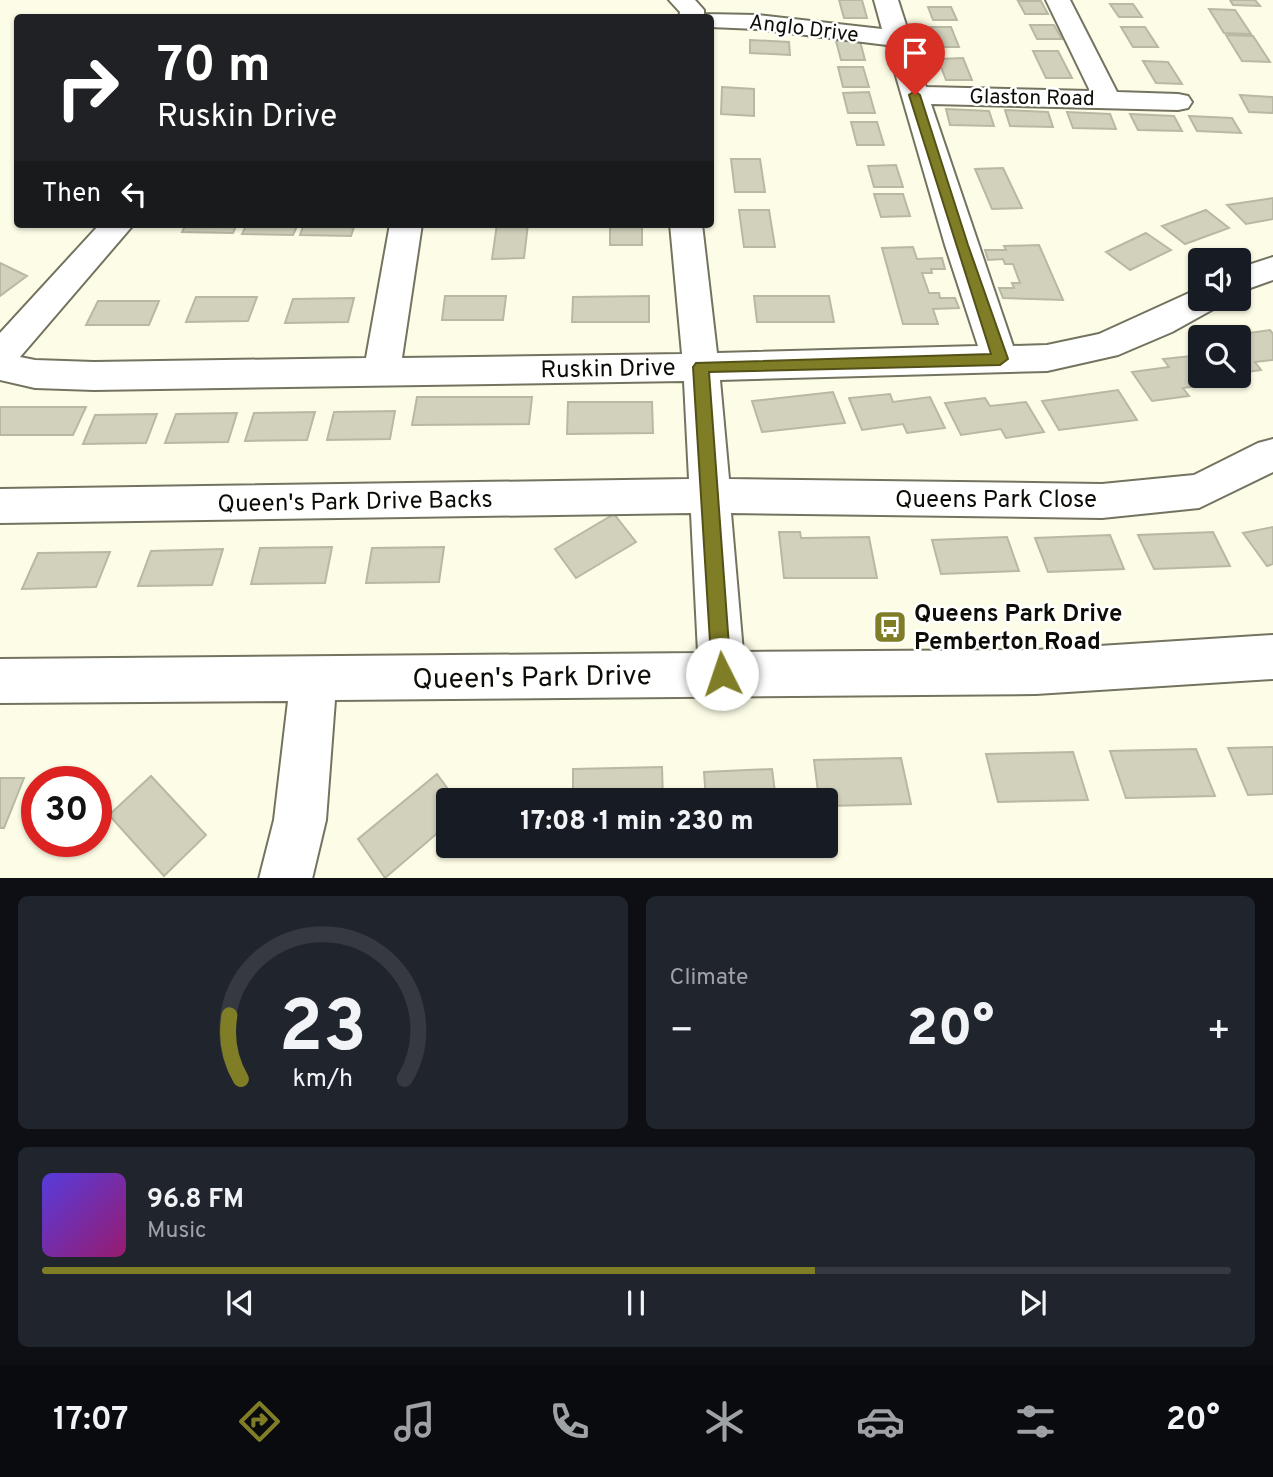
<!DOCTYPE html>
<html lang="en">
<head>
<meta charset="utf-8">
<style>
	:root { --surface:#171b24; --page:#20242c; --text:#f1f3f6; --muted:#9ea1a6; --line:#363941; --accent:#7f7d25 }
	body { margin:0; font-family:Overpass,sans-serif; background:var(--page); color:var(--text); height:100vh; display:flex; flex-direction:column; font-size:26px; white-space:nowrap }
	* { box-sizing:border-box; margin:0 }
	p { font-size:23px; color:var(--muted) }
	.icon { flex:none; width:38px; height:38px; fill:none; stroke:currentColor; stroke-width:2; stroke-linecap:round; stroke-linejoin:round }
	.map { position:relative; height:878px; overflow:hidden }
	.side { display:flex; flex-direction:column; gap:18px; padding:18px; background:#0d0f14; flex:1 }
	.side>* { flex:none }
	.hud { position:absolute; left:14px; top:14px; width:700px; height:214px; border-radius:7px; box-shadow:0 2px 5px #0004; background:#202124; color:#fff; overflow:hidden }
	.tools { position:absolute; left:1188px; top:248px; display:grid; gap:14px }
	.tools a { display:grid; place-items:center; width:63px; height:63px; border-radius:7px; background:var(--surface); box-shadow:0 2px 5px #0004; font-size:35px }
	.speed { position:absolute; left:21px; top:766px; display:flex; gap:14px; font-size:35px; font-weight:700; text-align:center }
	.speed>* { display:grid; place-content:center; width:91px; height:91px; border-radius:50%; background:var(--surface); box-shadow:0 2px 5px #0004; line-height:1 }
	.speed .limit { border:10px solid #d22; background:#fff; color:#111 }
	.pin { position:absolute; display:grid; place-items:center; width:60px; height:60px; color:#fff; margin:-72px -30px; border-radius:50% 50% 50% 0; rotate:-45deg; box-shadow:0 0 7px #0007 }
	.pin .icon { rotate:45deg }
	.me { position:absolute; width:77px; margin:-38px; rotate:356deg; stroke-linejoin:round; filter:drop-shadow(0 0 5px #0008) }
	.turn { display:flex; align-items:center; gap:24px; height:147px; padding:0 28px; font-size:32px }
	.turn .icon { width:91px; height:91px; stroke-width:2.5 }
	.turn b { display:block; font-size:49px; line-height:60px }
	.then { display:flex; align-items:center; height:66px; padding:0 28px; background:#0003; gap:14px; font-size:26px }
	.big { font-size:52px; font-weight:800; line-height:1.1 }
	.side .tile { flex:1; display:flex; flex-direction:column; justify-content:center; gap:10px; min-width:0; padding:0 24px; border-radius:10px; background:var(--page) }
	.side .dial { align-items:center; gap:0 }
	.dial svg { height:182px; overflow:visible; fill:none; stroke:var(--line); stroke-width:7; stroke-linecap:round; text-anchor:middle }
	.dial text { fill:var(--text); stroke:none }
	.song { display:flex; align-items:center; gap:21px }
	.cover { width:84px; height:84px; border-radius:10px; background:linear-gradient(135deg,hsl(250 70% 55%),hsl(320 70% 35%)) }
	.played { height:7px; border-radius:4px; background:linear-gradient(90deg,var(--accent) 65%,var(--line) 65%) }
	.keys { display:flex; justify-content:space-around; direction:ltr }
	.heat { display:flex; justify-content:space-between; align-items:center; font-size:38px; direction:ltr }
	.side .tiles { flex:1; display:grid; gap:18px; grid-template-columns:1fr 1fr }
	.tile:last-child { grid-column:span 2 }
	.trip { position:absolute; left:436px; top:788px; width:402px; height:70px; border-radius:7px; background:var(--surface); box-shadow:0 2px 5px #0004; font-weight:800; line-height:70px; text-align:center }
	.tabs { display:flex; height:112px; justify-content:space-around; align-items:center; background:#090b0e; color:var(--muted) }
	.tabs .icon { width:49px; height:49px }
	.tabs .selected { color:var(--accent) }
	.tabs b { font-size:32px; color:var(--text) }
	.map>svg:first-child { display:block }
	.building { fill:#d1d1bc; stroke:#b8b8a3; stroke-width:2 }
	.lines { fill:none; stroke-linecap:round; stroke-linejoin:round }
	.minor-casing { stroke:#737360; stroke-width:4 }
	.minor { fill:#fff; fill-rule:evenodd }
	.route { fill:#7f7d25; stroke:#535118; stroke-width:2 }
	.labels { text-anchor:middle; stroke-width:5; stroke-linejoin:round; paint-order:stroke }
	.far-street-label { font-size:21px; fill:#0d0c06; stroke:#fff }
	.street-label { font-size:24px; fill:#0d0c06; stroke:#fff }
	.poi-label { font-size:24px; font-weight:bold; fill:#0d0c06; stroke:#fff; text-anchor:start }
	.near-street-label { font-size:28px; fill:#0d0c06; stroke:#fff }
</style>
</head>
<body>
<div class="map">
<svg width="1273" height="879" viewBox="0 0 1273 879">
	<rect width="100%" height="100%" fill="#fdfde7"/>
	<path class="building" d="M839,0H862L867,18H844Z
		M1230,0H1255L1260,6L1233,5Z
		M1018,1H1041L1048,14H1025Z
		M1110,4H1133L1142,17H1119Z
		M928,7H951L957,20H933Z
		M1209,9L1235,10L1251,34L1224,33Z
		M1030,25H1054L1062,39H1037Z
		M927,27H951L959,47H934Z
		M1121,27H1145L1158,47H1133Z
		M1226,35L1253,36L1270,62L1242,61Z
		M750,40L789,42L790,55L750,53Z
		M836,41H860L865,60H841Z
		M1033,51H1058L1072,78H1046Z
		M963,58L972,80H946L938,59Z
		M1143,61L1168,62L1182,84L1156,83Z
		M838,67H863L869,87H843Z
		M722,87L754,89V116L721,114Z
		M869,92L875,113H848L843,93Z
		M1240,95L1273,97V113L1249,112Z
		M946,109L989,111L994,126L950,125Z
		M1005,110L1048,112L1053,127L1010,126Z
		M1067,112L1110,114L1116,129L1073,128Z
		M1130,114L1174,116L1182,131L1138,130Z
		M1189,116L1232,118L1241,133L1197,131Z
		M851,122H877L884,145H857Z
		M731,159H760L765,192H735Z
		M896,165L903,187H874L868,166Z
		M1003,168L1022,208L992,209L975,169Z
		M874,194H903L910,216L881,217Z
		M1273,198V219L1246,224L1227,205Z
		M739,210H769L775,247H744Z
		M1206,210L1229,228L1185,244L1162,226Z
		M186,224H237L233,233L182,232Z
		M247,224H298L293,235L242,234Z
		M304,224H355L351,236L300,235Z
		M497,224H528L524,258L492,259Z
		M610,224H642V245H610Z
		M1146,233L1171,250L1130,270L1106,252Z
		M1039,245L1063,300L1003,298L999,288H1014L1012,283H1020L1013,264H1005L1003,259L988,260L985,250H1006L1004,246Z
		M913,247L917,259L942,258L945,269H931L932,273H922L929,293H939L940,298H955L959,308L933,309L938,324H903L882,248Z
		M0,263L27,276L0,296Z
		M445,296H506L503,320H442Z
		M649,296V322H572L573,297Z
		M754,296H829L834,322H757Z
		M196,297H257L248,321L186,322Z
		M354,298L348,322L285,323L293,299Z
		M98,301H159L149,325H86Z
		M1270,330L1273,334V360L1255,362L1261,370L1239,373L1240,342L1239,338L1234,335Z
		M1200,355V376H1217L1222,383L1183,388L1189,396L1152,401L1132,372L1169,367L1163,359Z
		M1118,390L1137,420L1059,430L1042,401Z
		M833,392L845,423L762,432L752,401Z
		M890,394L893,402L930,397L945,428L907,433L903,424L862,430L849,398Z
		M417,397H532L529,424L412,425Z
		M985,398L990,406L1026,402L1044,432L1006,438L1001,429L961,435L945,403Z
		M568,402H652L653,433L567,434Z
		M0,407H86L73,435H0Z
		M395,411L390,439L327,440L334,412Z
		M315,412L307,440L245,441L254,413Z
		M237,413L228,442L165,443L176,414Z
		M157,414L146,443L83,444L95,415Z
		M614,514L636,542L576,578L555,549Z
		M1273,527V564L1267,566L1243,533Z
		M779,532H800L801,538L869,537L877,578H784Z
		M1213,532L1230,566L1154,569L1138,535Z
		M1110,535L1124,569L1048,572L1035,538Z
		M1007,537L1019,571L941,574L932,540Z
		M332,547L325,583L251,584L260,548Z
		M444,547L439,582L366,583L372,548Z
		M223,549L212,585L138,586L151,551Z
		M110,552L96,587L22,589L38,553Z
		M1273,747V794L1248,795L1228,748Z
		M1196,749L1215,796L1126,798L1110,751Z
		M1073,752L1088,800L998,802L986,754Z
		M901,758L911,804L826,806V800H819L814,760Z
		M662,767L663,800H573V769Z
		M772,769L776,800H706L704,772Z
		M437,774L456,800H448V824L385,878L358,839Z
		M151,776L206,835L164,876L109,815Z
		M0,778H24L4,828H0Z"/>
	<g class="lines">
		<defs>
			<path id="minor" d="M669,0H695L704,10V14L757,15L882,29L874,0H898L926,87L1090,91L1046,0H1070L1117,92L1178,94L1188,96L1192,102L1188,108L1178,110L931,104L1013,346L1047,345L1099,334L1200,288V299H1222L1217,307L1172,332L1118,355L1047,371L720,380L729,479L1102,484L1194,475L1258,443L1273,439V472L1199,508L1102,518L731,513L743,652L1036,650L1273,635V679L1036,694L335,700L326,820L312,879H259L274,820L288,701L0,703V659L698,653L691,513L0,523V489L689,479L684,381L94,390L35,388L0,380V333L100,224H134L20,357L35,360L94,362L366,358L390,224H422L402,358L682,354L670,224H702L717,353L978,346L945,245L887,45L757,29L710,27V18H679L680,12Z
				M1273,257V280L1239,292V268Z"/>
		</defs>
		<use href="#minor" class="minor-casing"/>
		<use href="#minor" class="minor"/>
	</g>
	<path class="route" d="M915,91L920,95L968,245L1008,359L1000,365L709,372L731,674L729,681L722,684L715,681L712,674L693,367L696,363L991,354L909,95Z"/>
	<defs>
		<symbol id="bus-square" viewBox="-11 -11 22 22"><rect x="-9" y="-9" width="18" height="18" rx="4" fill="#7f7d25" stroke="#fff"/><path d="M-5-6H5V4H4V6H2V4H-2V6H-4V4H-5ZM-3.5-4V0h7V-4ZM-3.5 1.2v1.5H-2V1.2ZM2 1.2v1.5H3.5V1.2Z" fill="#fff"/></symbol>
	</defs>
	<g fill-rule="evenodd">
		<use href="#bus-square" x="871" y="608" width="38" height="38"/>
	</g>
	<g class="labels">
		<g class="far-street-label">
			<text transform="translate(804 28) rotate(7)" y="7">Anglo Drive</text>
			<text transform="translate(1032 97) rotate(1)" y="7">Glaston Road</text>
		</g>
		<g class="street-label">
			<text transform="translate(608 368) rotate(-1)" y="8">Ruskin Drive</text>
			<text x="996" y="507">Queens Park Close</text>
			<text transform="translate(355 501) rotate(-1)" y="8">Queen's Park Drive Backs</text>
		</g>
		<g class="poi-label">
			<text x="914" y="621">Queens Park Drive<tspan x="914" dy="28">Pemberton Road</tspan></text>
		</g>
		<g class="near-street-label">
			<text transform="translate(532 676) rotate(-1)" y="10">Queen's Park Drive</text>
		</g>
	</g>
</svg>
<div class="tools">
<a><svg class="icon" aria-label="sound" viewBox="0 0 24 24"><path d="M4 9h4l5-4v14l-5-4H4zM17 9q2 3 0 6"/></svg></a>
<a><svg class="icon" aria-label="search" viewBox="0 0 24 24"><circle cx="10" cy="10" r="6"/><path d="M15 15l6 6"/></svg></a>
</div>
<div class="speed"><div class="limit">30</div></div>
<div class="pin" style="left:915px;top:95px;background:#d93025"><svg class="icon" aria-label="arrive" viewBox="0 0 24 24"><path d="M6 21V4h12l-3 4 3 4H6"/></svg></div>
<svg class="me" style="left:722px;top:674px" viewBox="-20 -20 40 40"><circle r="19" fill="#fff"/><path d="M0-13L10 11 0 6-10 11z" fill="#7f7d25"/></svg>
<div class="trip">17:08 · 1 min · 230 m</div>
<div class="hud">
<div class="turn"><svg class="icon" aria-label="right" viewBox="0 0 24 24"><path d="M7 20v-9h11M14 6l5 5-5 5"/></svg><div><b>70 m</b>Ruskin Drive</div></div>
<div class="then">Then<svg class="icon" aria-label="left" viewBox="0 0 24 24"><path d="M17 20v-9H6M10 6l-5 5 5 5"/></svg></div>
</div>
</div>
<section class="side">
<div class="tiles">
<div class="tile dial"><svg viewBox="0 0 100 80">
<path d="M14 69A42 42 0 1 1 86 69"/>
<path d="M14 69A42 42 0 0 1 9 41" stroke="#7f7d25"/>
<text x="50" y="56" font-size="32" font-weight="700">23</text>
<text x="50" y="72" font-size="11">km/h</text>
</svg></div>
<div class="tile"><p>Climate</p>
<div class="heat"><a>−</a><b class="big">20°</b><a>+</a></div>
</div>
<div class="tile">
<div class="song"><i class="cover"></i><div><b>96.8 FM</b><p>Music</p></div></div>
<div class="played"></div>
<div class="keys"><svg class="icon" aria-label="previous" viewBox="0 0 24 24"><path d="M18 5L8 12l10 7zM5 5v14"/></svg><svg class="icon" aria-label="pause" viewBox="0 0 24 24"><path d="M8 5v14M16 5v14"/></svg><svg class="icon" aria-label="next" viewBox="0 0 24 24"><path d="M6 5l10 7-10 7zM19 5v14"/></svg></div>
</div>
</div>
</section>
<nav class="tabs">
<b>17:07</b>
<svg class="icon selected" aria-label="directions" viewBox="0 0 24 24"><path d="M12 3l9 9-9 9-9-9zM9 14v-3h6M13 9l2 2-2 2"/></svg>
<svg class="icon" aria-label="music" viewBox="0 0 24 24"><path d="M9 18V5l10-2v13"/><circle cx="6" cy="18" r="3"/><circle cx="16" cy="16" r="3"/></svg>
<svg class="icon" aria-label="phone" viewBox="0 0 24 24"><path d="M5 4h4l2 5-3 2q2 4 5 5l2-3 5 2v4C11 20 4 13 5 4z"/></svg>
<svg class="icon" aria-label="climate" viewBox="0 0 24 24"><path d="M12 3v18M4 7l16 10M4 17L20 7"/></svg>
<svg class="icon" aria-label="car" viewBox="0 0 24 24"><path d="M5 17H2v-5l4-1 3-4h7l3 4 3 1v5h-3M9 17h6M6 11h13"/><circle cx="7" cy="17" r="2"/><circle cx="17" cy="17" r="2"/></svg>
<svg class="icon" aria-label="filters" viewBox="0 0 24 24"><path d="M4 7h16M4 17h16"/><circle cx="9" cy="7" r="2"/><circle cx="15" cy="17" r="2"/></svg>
<b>20°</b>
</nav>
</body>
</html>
